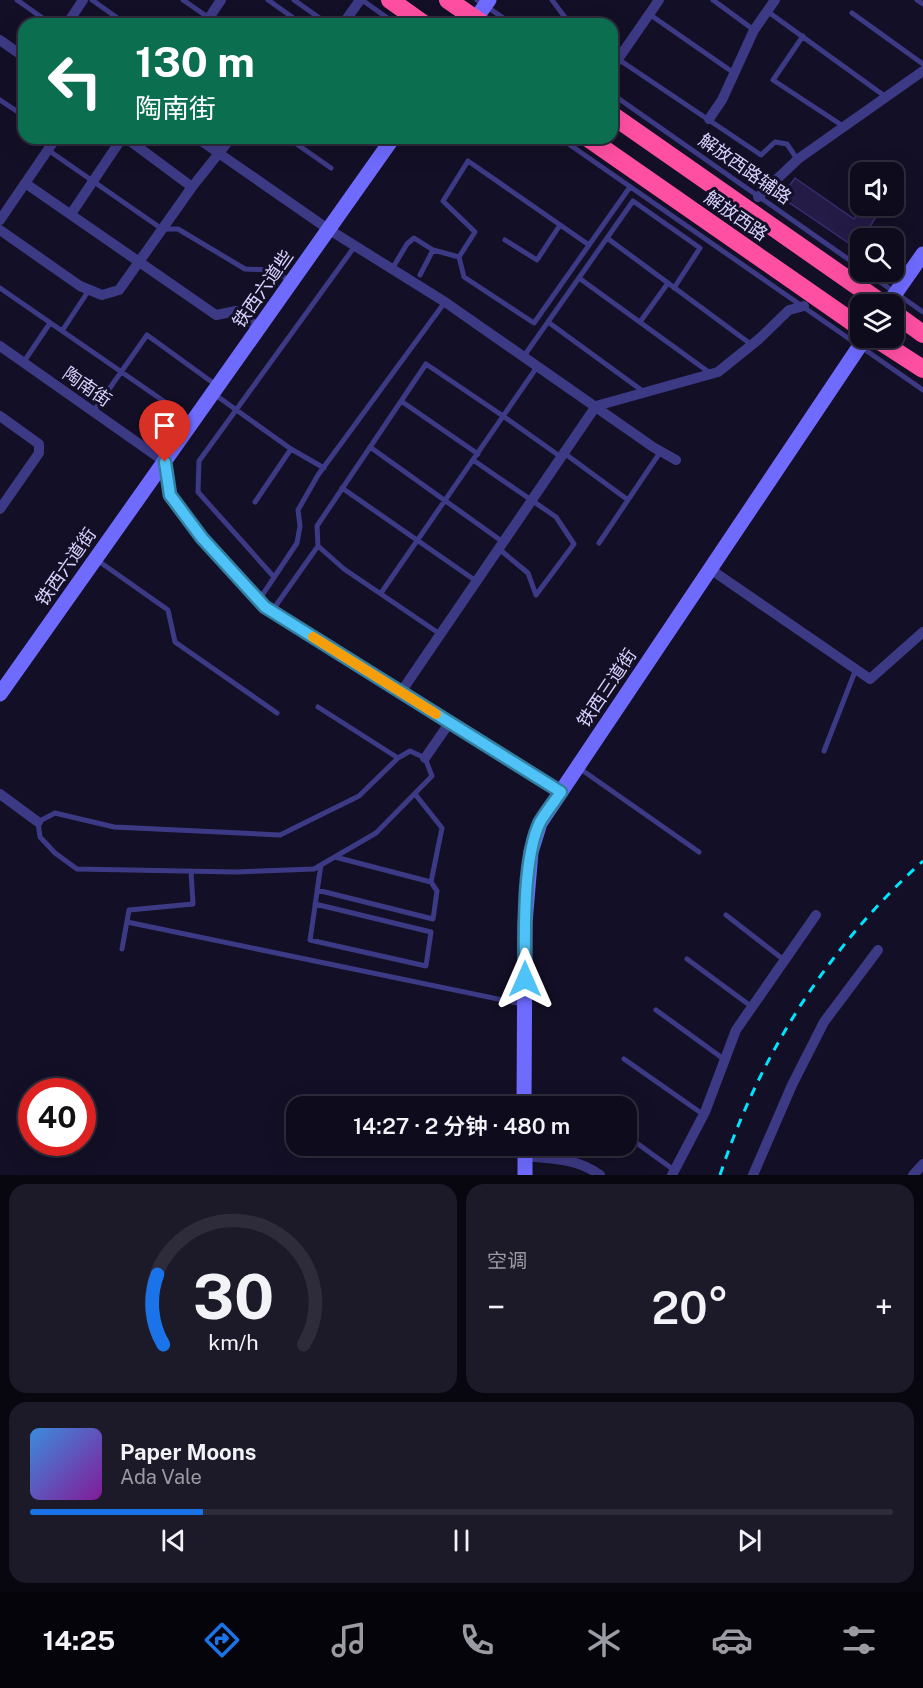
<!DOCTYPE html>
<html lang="zh">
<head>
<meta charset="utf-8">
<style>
	:root { --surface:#0e0b1c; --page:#1c1929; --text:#f1f3f6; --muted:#9b9ba3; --line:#2e2b3b; --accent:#1a73e8 }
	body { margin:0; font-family:"Public Sans","Noto Sans SC",sans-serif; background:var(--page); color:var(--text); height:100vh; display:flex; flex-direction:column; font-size:22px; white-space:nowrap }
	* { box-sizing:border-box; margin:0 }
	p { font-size:20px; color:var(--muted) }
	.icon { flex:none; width:33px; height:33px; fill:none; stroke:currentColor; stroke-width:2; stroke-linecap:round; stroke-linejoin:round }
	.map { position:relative; height:1175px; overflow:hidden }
	.details { display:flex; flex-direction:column; gap:9px; padding:9px; background:#08060f; flex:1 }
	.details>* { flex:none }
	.top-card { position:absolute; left:18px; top:18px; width:600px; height:126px; border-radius:18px; box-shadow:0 6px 24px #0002,0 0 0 2px var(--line); background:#0b6e4f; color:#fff; overflow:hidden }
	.controls { position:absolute; left:850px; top:162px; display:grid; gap:12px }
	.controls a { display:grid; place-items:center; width:54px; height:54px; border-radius:12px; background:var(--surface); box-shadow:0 6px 24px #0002,0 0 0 2px var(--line); font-size:30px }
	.speed { position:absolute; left:18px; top:1078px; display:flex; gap:12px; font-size:30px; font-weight:700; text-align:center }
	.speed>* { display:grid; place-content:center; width:78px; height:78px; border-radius:50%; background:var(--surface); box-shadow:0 6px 24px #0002,0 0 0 2px var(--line); line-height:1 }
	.speed .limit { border:9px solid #d22; background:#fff; color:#111 }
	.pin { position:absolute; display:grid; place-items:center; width:51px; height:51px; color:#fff; margin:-62px -26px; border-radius:50% 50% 50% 0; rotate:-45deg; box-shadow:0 0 6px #0007 }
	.pin .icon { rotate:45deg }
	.me { position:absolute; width:66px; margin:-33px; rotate:0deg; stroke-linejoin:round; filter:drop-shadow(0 0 4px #0008) }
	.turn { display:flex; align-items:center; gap:21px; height:126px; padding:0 18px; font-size:27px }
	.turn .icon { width:78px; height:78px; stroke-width:2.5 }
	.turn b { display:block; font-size:42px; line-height:51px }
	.big { font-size:45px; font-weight:600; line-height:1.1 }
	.details .widget { flex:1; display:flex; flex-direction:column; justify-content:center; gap:9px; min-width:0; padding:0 21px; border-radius:18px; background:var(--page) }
	.details .dial { align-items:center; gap:0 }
	.dial svg { height:156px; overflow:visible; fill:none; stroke:var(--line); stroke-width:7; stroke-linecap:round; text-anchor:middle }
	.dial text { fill:var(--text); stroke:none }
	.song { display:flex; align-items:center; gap:18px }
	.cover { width:72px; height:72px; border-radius:9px; background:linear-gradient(135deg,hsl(210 70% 55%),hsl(290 70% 35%)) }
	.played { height:6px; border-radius:3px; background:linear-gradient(90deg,var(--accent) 20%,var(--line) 20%) }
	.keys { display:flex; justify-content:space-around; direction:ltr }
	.heat { display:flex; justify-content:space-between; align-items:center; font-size:33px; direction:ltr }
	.details .tiles { flex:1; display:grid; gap:9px; grid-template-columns:1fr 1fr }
	.widget:last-child { grid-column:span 2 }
	.trip { position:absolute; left:286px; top:1096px; width:351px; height:60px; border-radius:18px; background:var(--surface); box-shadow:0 6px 24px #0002,0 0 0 2px var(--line); font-weight:600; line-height:60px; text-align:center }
	.menu { display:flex; height:96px; justify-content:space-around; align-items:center; background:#06040b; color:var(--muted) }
	.menu .icon { width:42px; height:42px }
	.menu .on { color:var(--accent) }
	.menu b { font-size:27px; color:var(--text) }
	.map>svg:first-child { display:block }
	.building { fill:#241b47; stroke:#3b2d73; stroke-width:1.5 }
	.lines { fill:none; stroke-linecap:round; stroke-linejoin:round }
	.lane { stroke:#3d3a85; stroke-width:5 }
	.street { stroke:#3d3a85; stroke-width:10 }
	.secondary { stroke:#6f6bff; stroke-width:15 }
	.highway { stroke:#ff4fa3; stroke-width:18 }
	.rail { stroke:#00e5ff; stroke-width:3; stroke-dasharray:9 8; stroke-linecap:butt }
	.route-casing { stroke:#337fa1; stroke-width:15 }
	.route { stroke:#4fc3f7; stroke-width:10 }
	.slow { stroke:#f59e0b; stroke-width:10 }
	.labels { text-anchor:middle; stroke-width:6; stroke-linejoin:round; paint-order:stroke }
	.street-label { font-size:18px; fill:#d9d4ff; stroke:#130f26 }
</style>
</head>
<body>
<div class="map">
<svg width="923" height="1175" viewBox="0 0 923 1175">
	<rect width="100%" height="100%" fill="#130f26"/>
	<path class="building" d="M795,178L854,219L862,206H883L856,248L781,197Z"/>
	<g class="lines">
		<path class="lane" d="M17,0L51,24
			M92,0L126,24
			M183,0L218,24
			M268,0L302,24
			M294,0L328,24
			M362,0L396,24
			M477,0L512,24
			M552,0L570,24
			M713,0L754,30
			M917,0L923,4
			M767,11L886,97
			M852,13L923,64
			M649,14L734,73
			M803,36L773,80L843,126
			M612,55L761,155L775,142L787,144L797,159
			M612,94L861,268
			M0,100L24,116
			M288,138L331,168
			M560,138L923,390
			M48,150L162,229H178L245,269L274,270L289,281
			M607,238L752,345
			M505,240L537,260L560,225
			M589,245L468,161L443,201L475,232L459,257L464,277L534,323L630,187
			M392,269L407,244L414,238L433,250L459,257
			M866,272L923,312
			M420,275L433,250
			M579,278L710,373
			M0,288L191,420
			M548,322L644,392
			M640,322L668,283
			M62,331L89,290
			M524,356L633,201L700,248L674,288
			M23,363L50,323
			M214,394L291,449
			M401,401L478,454
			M93,412L147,335L216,385
			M370,447L503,542
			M564,453L628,500
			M473,460L556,517L574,544L536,595
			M342,488L476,581
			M255,502L291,449L324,468
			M599,543L661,451
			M318,546L344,569L440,634
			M499,549L528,573L536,595
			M97,560L168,610L175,642L277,713
			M274,577L198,492L199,461L355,246
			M381,593L537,367
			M259,600L297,543L300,526L298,510L318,475L445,302
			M272,611L318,546L317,526L426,364L503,416L561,457
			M318,707L398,758
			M410,751L425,758L432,776L376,833L314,869L235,872L77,869L55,853L40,837L38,822L55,813L114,827L280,835L359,796L398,758Z
			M824,751L856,669
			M579,768L699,852
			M335,857L431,882
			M317,890L433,919L437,891L431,882L442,828L415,794
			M315,904L431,932L426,966L310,940C314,915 317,890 321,865
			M726,915L784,960
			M127,922L522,1004
			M122,949L129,910L193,904L191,871
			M687,959L752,1007
			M656,1010L725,1060
			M624,1059L704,1115
			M627,1136L674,1170"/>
		<path class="street" d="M67,24L83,0
			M205,24L221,0
			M343,24L360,0
			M0,40L24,57
			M612,68L659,0
			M709,119L722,100L754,30L775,0
			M126,138L192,187
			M197,138L328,229L445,302L653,447L676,460
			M25,183L216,315L236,311L259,328
			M758,197L798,159L923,71
			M71,214L122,138
			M0,220L56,138
			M0,230L80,286L102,295L119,290L192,187L231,138
			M0,346L165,462L170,495L202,538L265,607L561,792
			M0,416L39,444V453L0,509
			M710,569L870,679L923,632
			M401,692L596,406L718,372L759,339L789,310L804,306
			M425,758L450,722
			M0,794L38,822
			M525,1156C552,1159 577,1158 600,1175
			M672,1175L705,1112L736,1030L816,915
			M753,1175L792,1085L824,1022L878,950
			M913,1175L923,1164"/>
		<path class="secondary" d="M472,24L489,0
			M888,304L923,254
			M0,694L393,138
			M524,1107L525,923L531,852L540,823L865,338
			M525,1146V1175"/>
		<path class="highway" d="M390,0L424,24
			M448,0L483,24
			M612,115L883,304
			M588,138L861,328
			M894,313L923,334
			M875,338L923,369"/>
		<path class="rail" d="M720,1175C760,1054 828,947 923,861"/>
	</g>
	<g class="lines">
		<defs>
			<path id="route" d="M165,462L170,495L202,538L265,607L561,792C554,802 546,812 540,822C522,860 525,937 525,979"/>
		</defs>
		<use href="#route" class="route-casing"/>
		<use href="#route" class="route"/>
		<path class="slow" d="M313,637L436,714"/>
	</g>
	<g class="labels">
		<g class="street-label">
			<text transform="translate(745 169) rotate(35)" y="6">解放西路辅路</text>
			<text transform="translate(736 216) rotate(35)" y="6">解放西路</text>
			<text transform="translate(263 289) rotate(-55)" y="6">铁西六道些</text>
			<text transform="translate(87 387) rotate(35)" y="6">陶南街</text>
			<text transform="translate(66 567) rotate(-55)" y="6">铁西六道街</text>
			<text transform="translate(607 688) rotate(-56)" y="6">铁西三道街</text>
		</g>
	</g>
</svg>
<div class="controls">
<a><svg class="icon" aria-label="sound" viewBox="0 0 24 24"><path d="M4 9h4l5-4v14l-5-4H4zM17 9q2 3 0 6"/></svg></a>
<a><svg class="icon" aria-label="search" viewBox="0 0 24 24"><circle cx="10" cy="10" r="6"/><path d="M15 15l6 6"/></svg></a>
<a><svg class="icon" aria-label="layers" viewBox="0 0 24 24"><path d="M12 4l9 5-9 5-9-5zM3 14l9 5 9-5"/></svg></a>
</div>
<div class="speed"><div class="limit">40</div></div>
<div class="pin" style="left:165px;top:462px;background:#d93025"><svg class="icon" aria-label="arrive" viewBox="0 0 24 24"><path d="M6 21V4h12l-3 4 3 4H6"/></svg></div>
<svg class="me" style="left:525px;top:979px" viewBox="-20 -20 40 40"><path d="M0-17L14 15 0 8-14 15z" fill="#4fc3f7" stroke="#fff" stroke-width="4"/></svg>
<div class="trip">14:27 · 2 分钟 · 480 m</div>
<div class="top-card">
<div class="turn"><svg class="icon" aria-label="left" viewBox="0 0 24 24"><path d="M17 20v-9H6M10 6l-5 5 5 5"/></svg><div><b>130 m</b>陶南街</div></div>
</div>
</div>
<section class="details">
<div class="tiles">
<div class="widget dial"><svg viewBox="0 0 100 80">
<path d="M14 69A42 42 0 1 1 86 69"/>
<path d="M14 69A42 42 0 0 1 11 33" stroke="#1a73e8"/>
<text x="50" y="56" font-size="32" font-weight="700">30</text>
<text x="50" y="72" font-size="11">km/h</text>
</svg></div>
<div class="widget"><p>空调</p>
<div class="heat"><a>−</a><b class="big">20°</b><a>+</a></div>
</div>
<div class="widget">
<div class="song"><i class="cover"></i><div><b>Paper Moons</b><p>Ada Vale</p></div></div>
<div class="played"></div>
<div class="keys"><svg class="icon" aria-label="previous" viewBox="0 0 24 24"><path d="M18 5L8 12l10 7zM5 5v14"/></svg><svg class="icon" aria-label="pause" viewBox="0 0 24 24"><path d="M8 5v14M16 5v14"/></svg><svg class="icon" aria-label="next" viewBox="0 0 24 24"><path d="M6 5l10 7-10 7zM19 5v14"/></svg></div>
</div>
</div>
</section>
<nav class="menu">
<b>14:25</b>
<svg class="icon on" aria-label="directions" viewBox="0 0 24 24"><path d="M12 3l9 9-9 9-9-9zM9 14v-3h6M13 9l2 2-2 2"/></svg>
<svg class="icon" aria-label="music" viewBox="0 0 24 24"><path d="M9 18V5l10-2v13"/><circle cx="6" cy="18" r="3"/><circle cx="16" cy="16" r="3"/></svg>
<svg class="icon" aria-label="phone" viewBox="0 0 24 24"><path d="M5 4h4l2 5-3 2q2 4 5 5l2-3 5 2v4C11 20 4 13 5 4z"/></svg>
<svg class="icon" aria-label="climate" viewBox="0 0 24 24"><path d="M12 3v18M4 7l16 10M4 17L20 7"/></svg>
<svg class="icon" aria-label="car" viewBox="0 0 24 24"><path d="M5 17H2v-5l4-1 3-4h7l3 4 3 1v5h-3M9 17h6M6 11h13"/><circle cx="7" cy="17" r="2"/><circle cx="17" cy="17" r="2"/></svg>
<svg class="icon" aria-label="filters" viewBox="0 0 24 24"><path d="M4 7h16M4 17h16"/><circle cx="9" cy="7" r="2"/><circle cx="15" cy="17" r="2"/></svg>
</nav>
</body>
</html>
